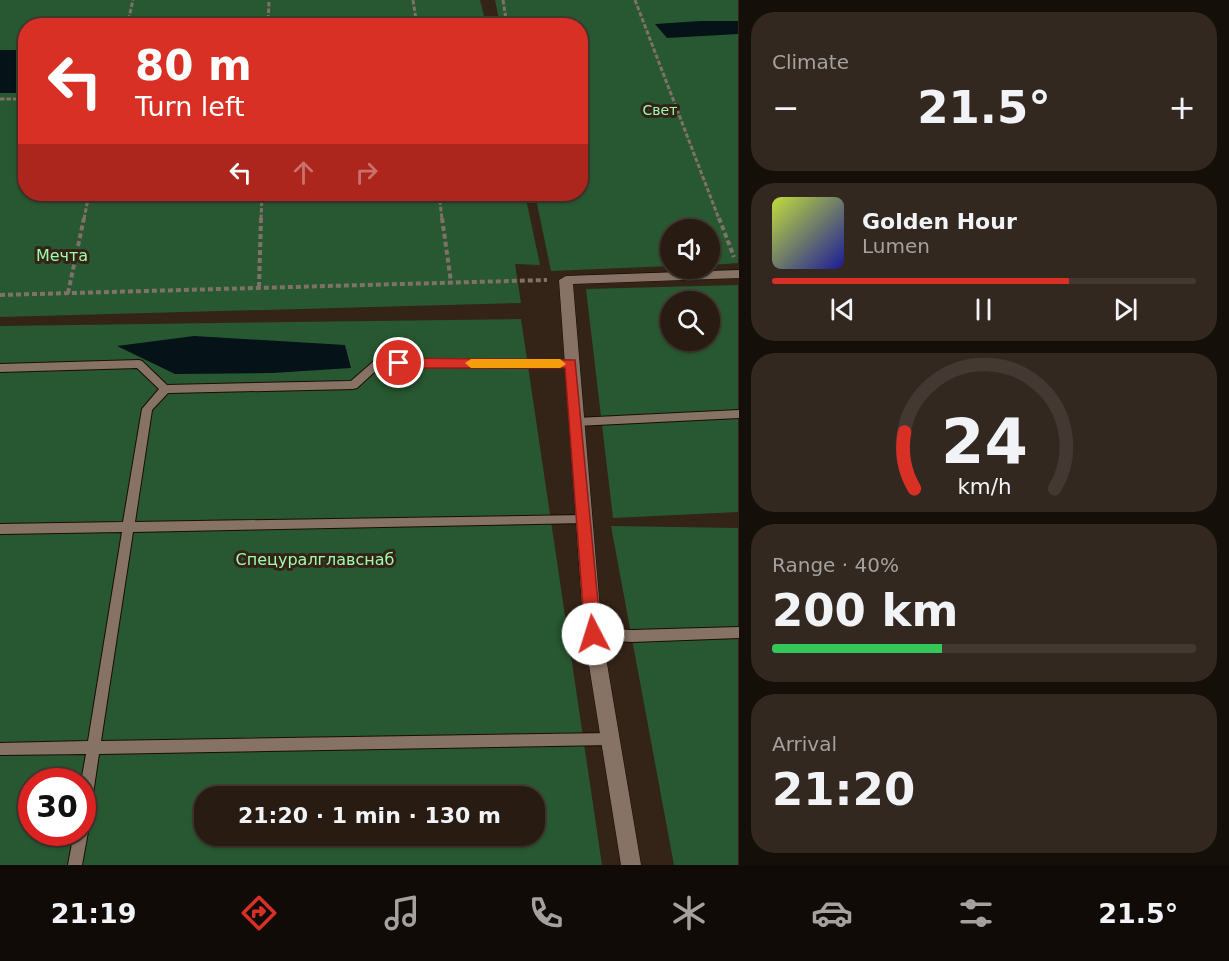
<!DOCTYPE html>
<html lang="en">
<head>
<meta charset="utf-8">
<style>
	:root { --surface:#271b12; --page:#332820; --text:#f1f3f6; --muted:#a4a19f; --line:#433932; --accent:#d93025 }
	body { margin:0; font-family:"DejaVu Sans",sans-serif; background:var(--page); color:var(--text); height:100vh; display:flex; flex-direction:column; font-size:22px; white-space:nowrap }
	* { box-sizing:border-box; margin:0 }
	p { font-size:20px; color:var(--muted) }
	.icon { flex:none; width:33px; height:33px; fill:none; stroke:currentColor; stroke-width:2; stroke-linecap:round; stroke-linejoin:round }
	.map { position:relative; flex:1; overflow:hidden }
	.panel { display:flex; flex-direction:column; gap:12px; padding:12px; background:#150f0a; width:490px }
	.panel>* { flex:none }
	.hud { position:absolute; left:18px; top:18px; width:570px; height:183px; border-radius:24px; box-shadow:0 2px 4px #0004,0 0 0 2px var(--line); background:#d93025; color:#fff; overflow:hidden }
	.fabs { position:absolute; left:660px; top:219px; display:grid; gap:12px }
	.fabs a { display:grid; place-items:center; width:60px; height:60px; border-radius:50%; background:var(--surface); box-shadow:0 2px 4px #0004,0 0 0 2px var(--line); font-size:30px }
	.speed { position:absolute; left:18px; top:768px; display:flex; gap:12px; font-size:30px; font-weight:700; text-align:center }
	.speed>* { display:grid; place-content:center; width:78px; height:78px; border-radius:50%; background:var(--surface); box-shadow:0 2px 4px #0004,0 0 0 2px var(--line); line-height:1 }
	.speed .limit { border:9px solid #d22; background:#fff; color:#111 }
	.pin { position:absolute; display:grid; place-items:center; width:51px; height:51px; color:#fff; margin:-26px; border:3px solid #fff; border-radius:50%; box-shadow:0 2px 6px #0007 }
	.me { position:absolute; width:66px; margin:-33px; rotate:355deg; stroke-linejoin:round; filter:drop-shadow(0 0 4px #0008) }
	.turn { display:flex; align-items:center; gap:21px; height:126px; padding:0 18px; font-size:27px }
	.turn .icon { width:78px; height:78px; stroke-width:2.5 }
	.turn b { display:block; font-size:42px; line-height:51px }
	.lanes { display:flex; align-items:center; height:57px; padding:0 18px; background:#0003; justify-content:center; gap:30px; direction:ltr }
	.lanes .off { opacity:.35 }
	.big { font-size:45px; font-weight:600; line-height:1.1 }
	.panel .widget { flex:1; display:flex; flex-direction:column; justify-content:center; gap:9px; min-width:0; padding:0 21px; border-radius:24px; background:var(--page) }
	.panel .dial { align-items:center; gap:0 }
	.dial svg { height:156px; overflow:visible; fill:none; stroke:var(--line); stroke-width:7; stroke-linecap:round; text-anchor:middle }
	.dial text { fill:var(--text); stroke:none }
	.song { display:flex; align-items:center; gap:18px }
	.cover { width:72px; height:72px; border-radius:9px; background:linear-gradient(135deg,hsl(70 70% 55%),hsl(240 70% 35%)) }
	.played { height:6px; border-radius:3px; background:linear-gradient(90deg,var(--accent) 70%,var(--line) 70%) }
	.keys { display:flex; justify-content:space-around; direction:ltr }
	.heat { display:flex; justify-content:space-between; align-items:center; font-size:33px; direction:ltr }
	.charge { height:9px; border-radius:4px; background:linear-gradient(90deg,#34c759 40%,var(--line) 0) }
	.trip { position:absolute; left:194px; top:786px; width:351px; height:60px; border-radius:24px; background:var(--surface); box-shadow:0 2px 4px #0004,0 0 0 2px var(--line); font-weight:600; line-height:60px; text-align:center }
	.menu { display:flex; height:96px; justify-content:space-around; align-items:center; background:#100b07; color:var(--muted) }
	.menu .icon { width:42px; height:42px }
	.menu .on { color:var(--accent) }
	.menu b { font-size:27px; color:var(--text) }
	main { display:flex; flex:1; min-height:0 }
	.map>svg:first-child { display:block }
	.green { fill:#285831; fill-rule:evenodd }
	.water { fill:#051217 }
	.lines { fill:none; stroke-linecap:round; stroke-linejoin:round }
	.service-casing { stroke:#1b0c04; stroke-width:2 }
	.minor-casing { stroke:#1b0c04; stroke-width:1 }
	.path-far1 { stroke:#7f7167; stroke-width:3; stroke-dasharray:4.5 2; stroke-linecap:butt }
	.path { stroke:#7f7167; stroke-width:4; stroke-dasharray:5 3; stroke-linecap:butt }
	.service { fill:#877366; fill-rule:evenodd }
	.minor { fill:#877366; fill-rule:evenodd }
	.route { fill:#d93025; stroke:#8d1f18; stroke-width:1.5 }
	.slow { fill:#f59e0b }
	.labels { text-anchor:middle; stroke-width:6; stroke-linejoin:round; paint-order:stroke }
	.far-park-label { font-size:14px; fill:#9cfcab; stroke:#342418 }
	.park-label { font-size:16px; fill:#9cfcab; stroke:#342418 }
</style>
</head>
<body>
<main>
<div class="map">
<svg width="739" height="865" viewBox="0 0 739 865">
	<rect width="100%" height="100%" fill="#342418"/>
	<path class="green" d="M0,0H480L486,25L26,26V194H525L540,265L515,264L521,303L0,317Z
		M495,0H738V263L710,265V230H670V266L551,271L535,194H580V26L500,25Z
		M738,285V512L613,518L586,289ZM670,302H710V340H670Z
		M521,319L602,865H0V326ZM32,782H82V832H32ZM204,796H534V836H204Z
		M611,526L738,528V865H674Z"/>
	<path class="water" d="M701,21H738V34L667,38L655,24Z
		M0,50H25V93H0Z
		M194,336L345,345L351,368L272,373L175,374L117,346Z"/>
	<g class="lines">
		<defs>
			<path id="service" d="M378,359L571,360L576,364L571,368L380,367L357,388L353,389L168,393L152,410L135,522L584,515L588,517L590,520L588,523L133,532L101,741L610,733L615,734L617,739L615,744L610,745L99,754L89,821L85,827L88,832L82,865H68L74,832H82L81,782L86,754L0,755V743L88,741L122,532L0,534V524L123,522L142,409L159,389L137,368L0,372V364L139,360L142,361L167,385L351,381L375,360Z
				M739,410V418L576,426L571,422L576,418Z
				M739,627V638L632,642L593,640L589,638L587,634L589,630L593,628L632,630Z"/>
			<path id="minor" d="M739,270V278L573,284L602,634L641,865H621L584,634L559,280L566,276Z"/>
		</defs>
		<use href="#service" class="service-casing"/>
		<use href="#minor" class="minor-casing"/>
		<path class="path-far1" d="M413,0L417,26
			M503,0L507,26
			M635,0L719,219
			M127,26L133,0
			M268,26L269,0
			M0,99H26
			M439,194L442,219
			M84,219L89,194
			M261,219L262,194"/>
		<path class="path" d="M442,218L451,282
			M719,218L734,257
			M259,287L261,218
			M68,293L84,218
			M0,295L547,280"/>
		<use href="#service" class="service"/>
		<use href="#minor" class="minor"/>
	</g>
	<path class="route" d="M399,358L575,360L601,634L599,639L593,642L588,639L585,634L565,368H399L393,363Z"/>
	<path class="slow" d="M471,359H560L566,364L560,368H471L465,363Z"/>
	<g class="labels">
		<g class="far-park-label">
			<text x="660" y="115">Свет</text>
		</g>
		<g class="park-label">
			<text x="62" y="261">Мечта</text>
			<text x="315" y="565">Спецуралглавснаб</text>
		</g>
	</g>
</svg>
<div class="fabs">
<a><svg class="icon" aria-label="sound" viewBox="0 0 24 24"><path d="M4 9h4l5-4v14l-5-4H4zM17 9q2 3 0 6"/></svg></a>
<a><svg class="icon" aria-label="search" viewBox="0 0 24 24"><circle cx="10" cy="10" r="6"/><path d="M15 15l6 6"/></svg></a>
</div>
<div class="speed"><div class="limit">30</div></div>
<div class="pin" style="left:399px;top:363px;background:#d93025"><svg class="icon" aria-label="arrive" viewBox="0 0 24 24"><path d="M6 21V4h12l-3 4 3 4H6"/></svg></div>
<svg class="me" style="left:593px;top:634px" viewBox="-20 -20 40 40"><circle r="19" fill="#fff"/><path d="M0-13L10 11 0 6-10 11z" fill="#d93025"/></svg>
<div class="trip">21:20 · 1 min · 130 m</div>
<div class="hud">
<div class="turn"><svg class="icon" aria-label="left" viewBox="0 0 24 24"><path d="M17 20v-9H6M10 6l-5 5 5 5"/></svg><div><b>80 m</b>Turn left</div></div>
<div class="lanes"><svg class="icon" aria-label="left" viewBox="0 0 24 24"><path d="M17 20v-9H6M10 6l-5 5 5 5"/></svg><svg class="icon off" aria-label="ahead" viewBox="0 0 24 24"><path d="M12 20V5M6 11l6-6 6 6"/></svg><svg class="icon off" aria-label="right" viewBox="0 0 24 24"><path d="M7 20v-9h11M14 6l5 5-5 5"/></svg></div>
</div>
</div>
<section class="panel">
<div class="widget"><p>Climate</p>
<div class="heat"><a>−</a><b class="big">21.5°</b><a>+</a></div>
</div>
<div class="widget">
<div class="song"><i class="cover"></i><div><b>Golden Hour</b><p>Lumen</p></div></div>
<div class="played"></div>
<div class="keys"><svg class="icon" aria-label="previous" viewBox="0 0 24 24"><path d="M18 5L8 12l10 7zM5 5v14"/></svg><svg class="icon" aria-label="pause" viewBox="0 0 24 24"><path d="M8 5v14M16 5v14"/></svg><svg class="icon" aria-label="next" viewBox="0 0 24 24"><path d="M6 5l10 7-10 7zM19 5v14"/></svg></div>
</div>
<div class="widget dial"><svg viewBox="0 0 100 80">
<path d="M14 69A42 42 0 1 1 86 69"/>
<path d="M14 69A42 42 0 0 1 9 40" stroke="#d93025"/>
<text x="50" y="56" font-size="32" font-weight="700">24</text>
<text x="50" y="72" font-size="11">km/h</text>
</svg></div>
<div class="widget"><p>Range · 40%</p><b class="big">200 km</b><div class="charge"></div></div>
<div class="widget"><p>Arrival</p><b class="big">21:20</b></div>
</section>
</main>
<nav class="menu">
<b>21:19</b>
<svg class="icon on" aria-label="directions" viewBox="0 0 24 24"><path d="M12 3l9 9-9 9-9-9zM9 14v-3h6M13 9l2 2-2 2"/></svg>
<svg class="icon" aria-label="music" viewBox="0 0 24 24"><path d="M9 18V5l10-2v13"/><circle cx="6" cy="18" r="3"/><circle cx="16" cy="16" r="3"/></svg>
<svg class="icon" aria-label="phone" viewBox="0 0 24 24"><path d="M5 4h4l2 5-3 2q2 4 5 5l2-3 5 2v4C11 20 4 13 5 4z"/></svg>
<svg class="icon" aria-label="climate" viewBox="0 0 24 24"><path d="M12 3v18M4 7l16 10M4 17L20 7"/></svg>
<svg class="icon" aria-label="car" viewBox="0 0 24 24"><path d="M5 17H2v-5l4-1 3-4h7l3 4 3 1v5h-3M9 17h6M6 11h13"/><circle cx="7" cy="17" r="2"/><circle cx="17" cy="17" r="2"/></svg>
<svg class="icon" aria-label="filters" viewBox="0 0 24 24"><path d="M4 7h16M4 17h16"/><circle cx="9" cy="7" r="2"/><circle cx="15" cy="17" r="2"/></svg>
<b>21.5°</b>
</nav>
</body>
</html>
